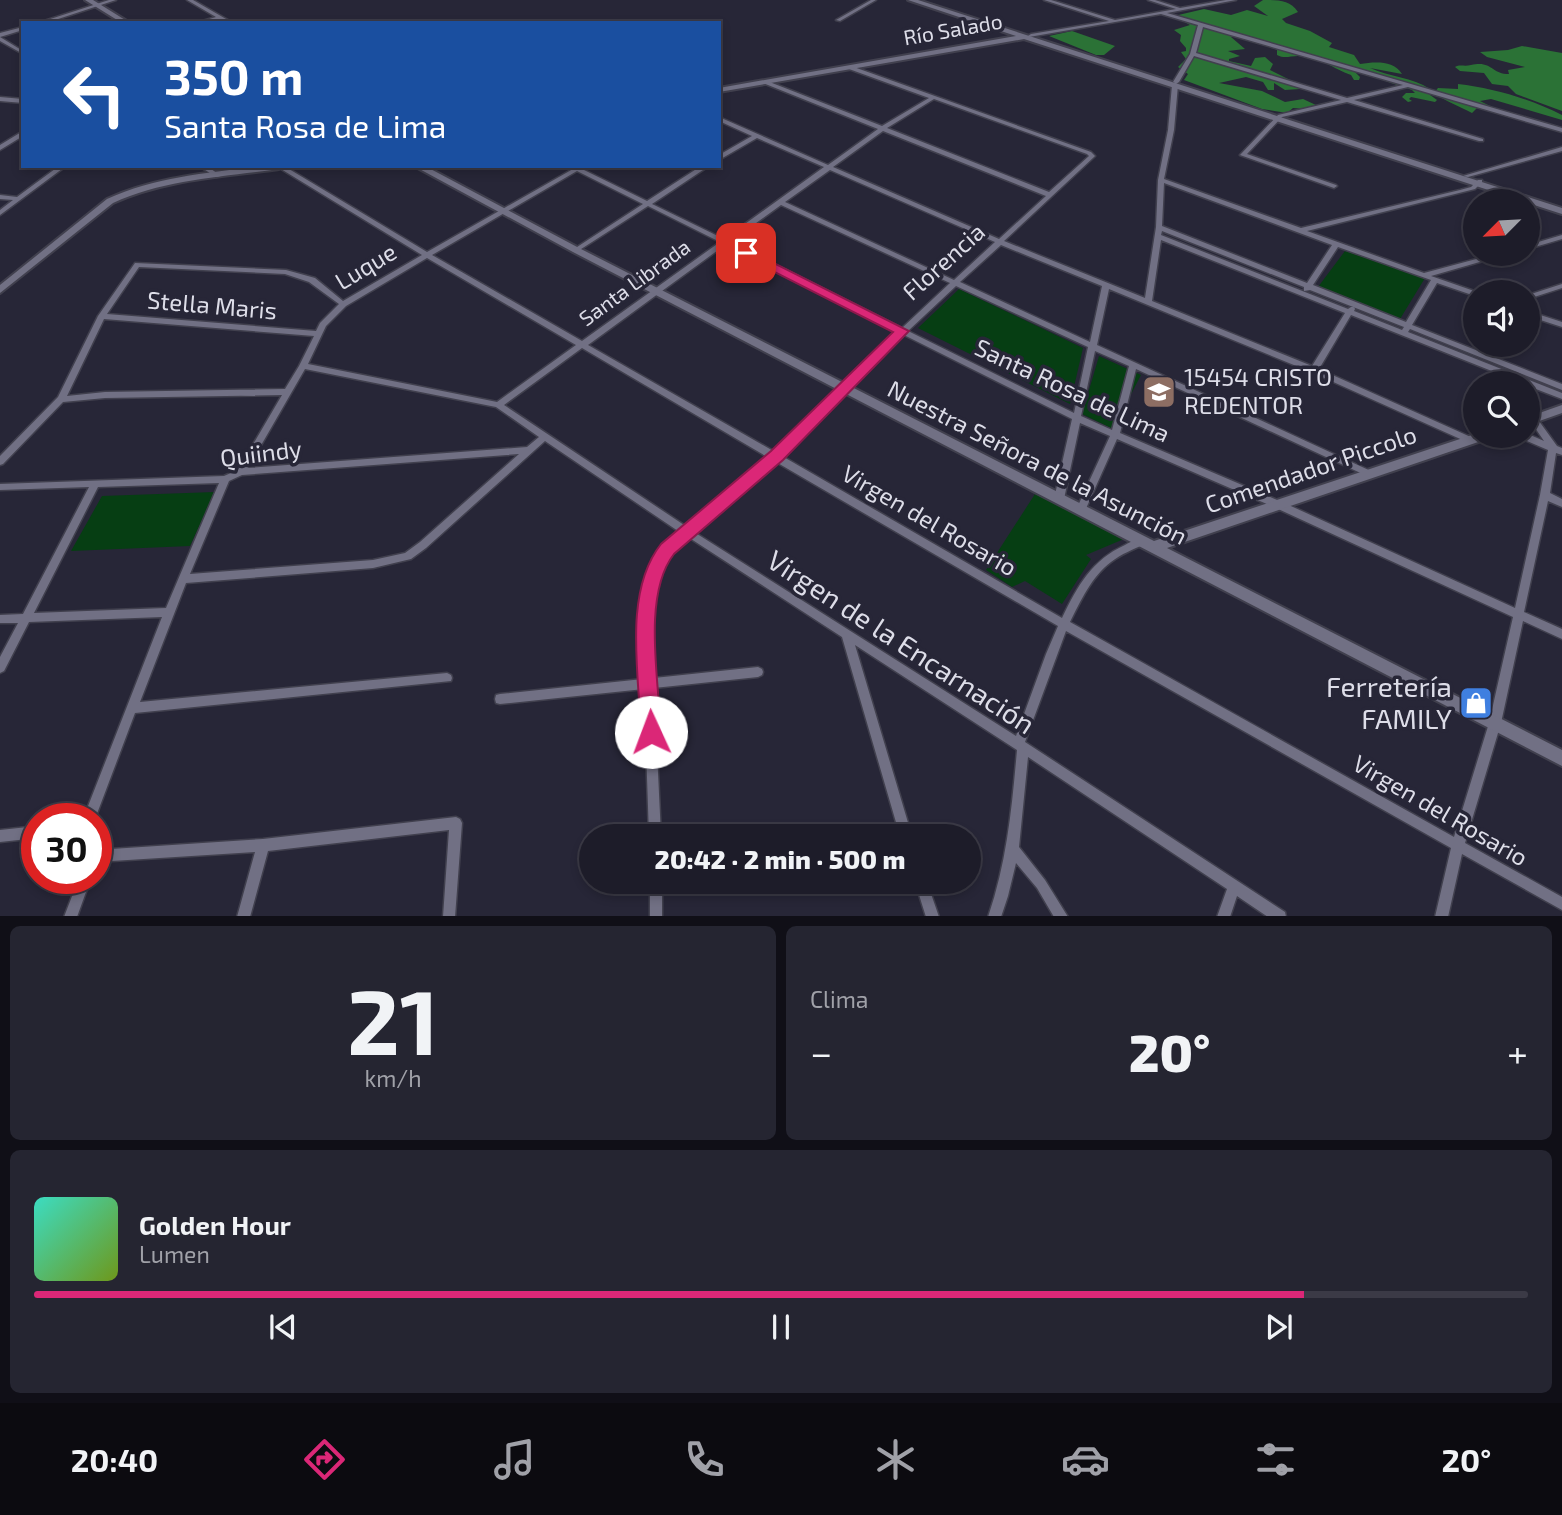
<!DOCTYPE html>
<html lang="es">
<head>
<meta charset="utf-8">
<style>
	:root { --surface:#1d1c29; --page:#252531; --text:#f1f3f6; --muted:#a0a1a8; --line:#3b3a46; --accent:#db2777 }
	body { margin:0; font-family:"Exo 2",sans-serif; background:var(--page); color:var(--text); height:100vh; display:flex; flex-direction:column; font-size:26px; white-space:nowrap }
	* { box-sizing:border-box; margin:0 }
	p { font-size:23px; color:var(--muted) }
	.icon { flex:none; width:38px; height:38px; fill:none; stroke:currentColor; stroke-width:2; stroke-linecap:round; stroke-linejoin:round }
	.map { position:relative; height:916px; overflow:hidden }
	.drawer { display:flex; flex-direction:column; gap:10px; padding:10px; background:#100f17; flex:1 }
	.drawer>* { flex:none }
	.top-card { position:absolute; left:21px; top:21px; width:700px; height:147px; border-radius:0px; box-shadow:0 4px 10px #0003,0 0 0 2px var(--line); background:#1a4fa0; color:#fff; overflow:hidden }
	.needle { width:46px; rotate:246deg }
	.buttons { position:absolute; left:1463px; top:189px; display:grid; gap:14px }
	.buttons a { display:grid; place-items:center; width:77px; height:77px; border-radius:50%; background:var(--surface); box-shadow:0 4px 10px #0003,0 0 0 2px var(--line); font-size:35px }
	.speed { position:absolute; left:21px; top:803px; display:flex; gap:14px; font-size:35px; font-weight:700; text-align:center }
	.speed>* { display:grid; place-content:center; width:91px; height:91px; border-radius:50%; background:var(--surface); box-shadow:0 4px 10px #0003,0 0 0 2px var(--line); line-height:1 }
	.speed .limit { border:10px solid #d22; background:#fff; color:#111 }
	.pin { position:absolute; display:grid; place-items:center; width:60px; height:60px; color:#fff; margin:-30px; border-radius:14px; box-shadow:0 4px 10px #0006 }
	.me { position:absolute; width:77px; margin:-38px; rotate:358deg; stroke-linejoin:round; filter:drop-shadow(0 0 5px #0008) }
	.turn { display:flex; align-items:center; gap:24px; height:147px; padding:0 28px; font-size:32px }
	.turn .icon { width:91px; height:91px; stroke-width:2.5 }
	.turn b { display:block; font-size:49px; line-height:60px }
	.big { font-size:52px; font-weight:800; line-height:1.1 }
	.drawer .tile { flex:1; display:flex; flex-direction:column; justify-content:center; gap:10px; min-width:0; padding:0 24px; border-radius:10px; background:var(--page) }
	.drawer .dial { align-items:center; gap:0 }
	.dial b { font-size:91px; line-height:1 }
	.song { display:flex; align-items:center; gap:21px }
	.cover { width:84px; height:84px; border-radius:10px; background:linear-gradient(135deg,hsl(170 70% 55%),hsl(80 70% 35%)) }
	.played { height:7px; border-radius:4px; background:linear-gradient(90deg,var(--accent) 85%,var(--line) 85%) }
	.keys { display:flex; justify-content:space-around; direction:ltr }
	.heat { display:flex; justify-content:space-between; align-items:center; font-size:38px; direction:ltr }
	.drawer .tiles { flex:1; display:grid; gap:10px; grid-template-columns:1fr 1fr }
	.tile:last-child { grid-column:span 2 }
	.trip { position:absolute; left:579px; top:824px; width:402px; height:70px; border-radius:35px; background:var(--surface); box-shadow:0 4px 10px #0003,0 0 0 2px var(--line); font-weight:800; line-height:70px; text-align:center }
	.tabs { display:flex; height:112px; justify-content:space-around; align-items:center; background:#0c0b10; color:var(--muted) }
	.tabs .icon { width:49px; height:49px }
	.tabs .selected { color:var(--accent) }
	.tabs b { font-size:32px; color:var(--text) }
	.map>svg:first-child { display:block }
	.green { fill:#063e13 }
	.forest { fill:#2b7236 }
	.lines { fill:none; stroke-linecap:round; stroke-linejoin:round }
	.street-casing { stroke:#41404e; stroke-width:3 }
	.secondary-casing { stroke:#41404e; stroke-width:4 }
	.street { fill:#717084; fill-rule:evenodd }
	.secondary { fill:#717084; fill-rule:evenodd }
	.route { fill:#db2777; stroke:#8e194d; stroke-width:2 }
	.labels { text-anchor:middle; stroke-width:7; stroke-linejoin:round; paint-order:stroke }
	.far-street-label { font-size:21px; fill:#dddde8; stroke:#272637 }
	.street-label { font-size:24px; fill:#dddde8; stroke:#272637 }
	.poi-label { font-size:24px; fill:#dddde8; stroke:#272637; text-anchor:start }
	.near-street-label { font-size:28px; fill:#dddde8; stroke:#272637 }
	.near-poi-label { font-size:28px; fill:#dddde8; stroke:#272637; text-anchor:end }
</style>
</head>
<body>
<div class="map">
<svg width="1562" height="917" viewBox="0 0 1562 917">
	<rect width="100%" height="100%" fill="#272637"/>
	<path class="green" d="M1345,251L1425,278L1400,319L1318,287Z
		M959,289L1083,348L1070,404L918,328Z
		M1099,356L1141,375L1113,429L1082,414Z
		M215,492L190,546L71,551L102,496Z
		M1035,494L1124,539L1086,555L1091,559L1062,604L1025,581L1012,587L986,570Z"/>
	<path class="forest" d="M1263,0C1278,0 1290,0 1298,12L1282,19L1286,23L1310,31L1332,43L1329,47L1354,55L1360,64C1375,62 1393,60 1402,74L1370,68C1390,77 1412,77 1430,89L1426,92L1437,100L1435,102L1411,97L1409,99L1412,101L1408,102L1402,97L1406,93H1415L1412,90L1353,70L1360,77L1359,80H1354L1351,75C1334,69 1318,56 1298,56C1289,56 1285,59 1277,55V50L1273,48L1235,37H1231L1245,49L1228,51L1240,56L1229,59V61L1251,66L1255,58L1265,57L1273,64L1270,70L1296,83L1300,89L1285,90L1274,83V90H1268L1263,82L1246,77L1219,83L1262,91L1285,102L1303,99L1318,106L1306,109L1293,108L1287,113L1262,109L1184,80L1188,74L1178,67L1186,59L1181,52L1186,51V48L1180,41L1181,35L1174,30L1190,25L1174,16L1204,9L1231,15L1247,10L1268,16L1254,6Z
		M1072,31L1115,46L1104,55H1096L1049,36Z
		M1522,46L1562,53V111L1516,94L1508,86L1492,84L1484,73L1460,71L1455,67C1460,64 1464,67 1471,65C1492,60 1491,74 1509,74L1508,70L1525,67L1487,57L1480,52L1508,50Z
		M1458,84C1493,88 1531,99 1562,115V120L1491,99L1480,101L1494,108L1478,107L1472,113C1459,106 1447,102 1434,93L1438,88L1458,89Z"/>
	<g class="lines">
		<defs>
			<path id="street" d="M109,0H116L46,23H38Z
				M187,0H193L233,23H227L219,19L204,23H196L216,17Z
				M871,0H876L840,21L836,20Z
				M1044,0H1051L1115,20L1176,9L1148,0H1155L1180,8L1226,0H1236L1167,13L1562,128V132L1408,87L1354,100L1483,139V141H1479L1347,102L1282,117L1247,154L1336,185L1337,186L1334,188L1240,155L1278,115L1341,100L1194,56L1179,82L1176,84L1178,85L1174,130L1164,179L1301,228L1460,190L1471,187L1478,180H1482V182L1475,189L1307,231L1424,273L1495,254H1505L1504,255L1431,276L1477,292H1475V296L1437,283L1412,325L1562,384V390L1410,329L1408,332L1562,393V399L1528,386V383H1522L1351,315L1319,369L1473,438L1474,440L1473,442H1467L1311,372L1109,289L1097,345L1373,472L1374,474L1373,476H1367L1136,369L1120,433L1282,502L1515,608L1540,495L1548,450L1520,438L1519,436H1528V434L1544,441L1529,419L1533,416L1536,417L1557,446L1562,448V455L1556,453L1550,493L1562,499V507L1548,501L1524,612L1562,629V639L1523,621L1501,723L1465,843L1562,897V910L1462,854L1448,917H1435L1451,848L1066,631L1025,742L1285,912L1286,917H1268L1237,896L1230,917H1217L1227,889L1028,757L1019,847L1045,880L1068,917H1054L1037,888L1016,863L1008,896L1001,917H988C1007,862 1012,807 1017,750L855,645L912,836H900L842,637L688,537L671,552L662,563L657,577L651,617L654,678L758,667L762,669L763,672L762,675L758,677L654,688L661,836H649L644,689L500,704L496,703L495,699L496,695L500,694L643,679C642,644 637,591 654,560C660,549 671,541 681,533L545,441L426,548L411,559L373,568L186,583L140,702L447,673L451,675L452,678L451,681L135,713L95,819H83L162,617L29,622L4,671L0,673V657L18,623H0V615L23,614L89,487L0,490V484L224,476L238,470L282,395L105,398L63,402L3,464L0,465V456L58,397L98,316L135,263L286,270L315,278L343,301L422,255L276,166H284L427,252L573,169L569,166H583L582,169L647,201L701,166H709L652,204L724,239L824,167L757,138L719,160V155L752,136L719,121V117L828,165L878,129L763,83V81H767L882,126L929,98L849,69L848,68L851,66L1091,152L1095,156L1094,157L1004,241L1145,298L1156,227L1158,180L1168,130L1172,85L1175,83L1173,82L1190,54L1198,25L1161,14L1029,37L1028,36L1031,34L1109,21ZM1203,27L1403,85L1347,98L1196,53ZM934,99L1087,154L1089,156L1049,192L887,128ZM883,131L1046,196L999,239L833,167ZM830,170L995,242L954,280L785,202ZM577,171L643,204L574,249V251H578L648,206L720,242L582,341L432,255ZM1164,183L1332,245L1307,283L1162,226ZM781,205L950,283L902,328L730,242ZM1162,231L1304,287V291L1310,290L1404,327L1402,330L1354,311L1355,309L1354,307H1351L1348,309L1161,235ZM1161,240L1345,313L1312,366L1152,301ZM725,245L898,332L839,386L775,452L588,345ZM1001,245L1102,286L1090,342L960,282ZM1338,247L1431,280L1406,322L1313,285ZM427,258L576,345L497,402L308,364L326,326L346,306ZM139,267L285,274L309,282L339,304L320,323L316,331L107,314ZM956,286L1088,347L1074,413L908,331ZM104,319L314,336L299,366L285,389L105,392L67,396ZM904,335L1072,419L1054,499L1056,502H1062L1064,499L1080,423L1110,436L1076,510L1078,513H1084L1117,439L1276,508L1513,617L1489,723L1454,837L1070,622C1080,602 1092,576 1111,562C1121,554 1134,549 1145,544L1147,541L1145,538C1138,538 1132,541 1125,545C1092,560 1078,585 1062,618L782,456L845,390ZM582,348L769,458L687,527L504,405ZM1095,351L1129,366L1112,430L1081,416ZM305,369L496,407L539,437L527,447L248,468ZM519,454L420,542L405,553L373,560L190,574L229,481L242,475ZM776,462L1058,626L1046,654L1016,736L694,532ZM219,483L166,608L34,613L98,487Z
				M23,27V30L0,37V33Z
				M0,37L23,51V54L0,41Z
				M0,97L23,99V103L0,101Z
				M23,131V136L0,150V145Z
				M1562,147V151L1468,177L1463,176Z
				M59,166H66L0,215V210L13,200L0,199V195L17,197Z
				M199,166H207L221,176L216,177Z
				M1562,235V239L1528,249V245Z
				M1562,284V288L1528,299V295Z
				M1528,311L1562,322V327L1528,316Z
				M456,817L460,819L462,823L455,917H443L449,830L268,851L250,917H237L255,852L96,862V850L263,839Z
				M37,826V838L0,842V830Z
				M79,878H91L77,917H64Z
				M650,882H662V917H650Z
				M915,882H927L939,917H926Z"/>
			<path id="secondary" d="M85,0H93L130,23H122Z
				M908,0H918L1562,208V214L1024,39L719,92V88L1016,36Z
				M260,166H283L279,169C223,177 165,179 113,203L0,293V285L107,199C155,177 208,173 260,166Z
				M414,166H425L579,248L1154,541L1475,434V436H1489L1487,439L1167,548L1562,750V766L573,252Z
				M1562,405V413L1528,425V417Z"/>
		</defs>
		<use href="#street" class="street-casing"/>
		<use href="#secondary" class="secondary-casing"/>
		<use href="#street" class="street"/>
		<use href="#secondary" class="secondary"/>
	</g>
	<path class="route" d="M746,249L909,331L783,460L674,554C642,595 659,682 661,732L658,739L651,742L644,739L641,732C639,674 623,592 661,544L771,451L893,332L741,255L739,253Z"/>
	<defs>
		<symbol id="school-square" viewBox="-11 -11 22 22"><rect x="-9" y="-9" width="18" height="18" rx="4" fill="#8d6e63" stroke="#272637"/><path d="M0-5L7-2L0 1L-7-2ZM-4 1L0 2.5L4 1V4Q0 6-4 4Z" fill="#fff"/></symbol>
		<symbol id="shop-square" viewBox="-11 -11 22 22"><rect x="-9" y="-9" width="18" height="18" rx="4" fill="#3f7fe0" stroke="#272637"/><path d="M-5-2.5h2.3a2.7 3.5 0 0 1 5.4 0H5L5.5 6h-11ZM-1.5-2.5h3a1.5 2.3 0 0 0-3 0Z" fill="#fff"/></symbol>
	</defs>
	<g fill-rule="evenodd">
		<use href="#school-square" x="1140" y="373" width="38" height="38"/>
		<use href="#shop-square" x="1457" y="684" width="38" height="38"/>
	</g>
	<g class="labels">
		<g class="far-street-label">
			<text transform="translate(953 30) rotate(-10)" y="7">Río Salado</text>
			<text transform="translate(635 283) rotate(-36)" y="7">Santa Librada</text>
		</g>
		<g class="street-label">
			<text transform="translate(944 262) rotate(-42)" y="8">Florencia</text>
			<text transform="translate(366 267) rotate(-31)" y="8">Luque</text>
			<text transform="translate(212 306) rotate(5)" y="8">Stella Maris</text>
			<text transform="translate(1072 391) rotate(25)" y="8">Santa Rosa de Lima</text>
			<text transform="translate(261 454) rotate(-7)" y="8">Quiindy</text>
			<text transform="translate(1037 463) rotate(27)" y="8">Nuestra Señora de la Asunción</text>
			<text transform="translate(1311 470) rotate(-19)" y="8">Comendador Piccolo</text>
			<text transform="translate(929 521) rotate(30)" y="8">Virgen del Rosario</text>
			<text transform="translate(1440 811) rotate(30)" y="8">Virgen del Rosario</text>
		</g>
		<g class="poi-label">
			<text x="1184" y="386">15454 CRISTO<tspan x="1184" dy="28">REDENTOR</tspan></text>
		</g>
		<g class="near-street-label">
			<text transform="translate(901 642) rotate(33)" y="10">Virgen de la Encarnación</text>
		</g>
		<g class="near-poi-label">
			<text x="1452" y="697">Ferretería<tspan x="1452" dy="32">FAMILY</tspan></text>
		</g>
	</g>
</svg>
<div class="buttons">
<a><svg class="needle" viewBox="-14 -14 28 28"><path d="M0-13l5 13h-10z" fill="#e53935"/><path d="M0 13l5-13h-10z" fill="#a0a1a8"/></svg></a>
<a><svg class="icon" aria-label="sound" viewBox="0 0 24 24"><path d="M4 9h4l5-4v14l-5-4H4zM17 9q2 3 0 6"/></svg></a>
<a><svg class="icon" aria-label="search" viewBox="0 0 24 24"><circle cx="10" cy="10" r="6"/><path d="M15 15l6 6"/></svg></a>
</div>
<div class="speed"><div class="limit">30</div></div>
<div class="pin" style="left:746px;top:253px;background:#d93025"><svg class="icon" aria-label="arrive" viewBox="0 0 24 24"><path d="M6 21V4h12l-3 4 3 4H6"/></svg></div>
<svg class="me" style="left:651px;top:732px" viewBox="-20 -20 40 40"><circle r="19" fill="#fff"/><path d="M0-13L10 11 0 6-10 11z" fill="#db2777"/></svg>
<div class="trip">20:42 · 2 min · 500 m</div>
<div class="top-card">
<div class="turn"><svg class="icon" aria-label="left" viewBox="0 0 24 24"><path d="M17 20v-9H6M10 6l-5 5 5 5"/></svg><div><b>350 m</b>Santa Rosa de Lima</div></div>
</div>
</div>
<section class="drawer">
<div class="tiles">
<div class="tile dial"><b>21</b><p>km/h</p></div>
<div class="tile"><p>Clima</p>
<div class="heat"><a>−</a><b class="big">20°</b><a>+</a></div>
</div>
<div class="tile">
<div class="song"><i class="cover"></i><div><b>Golden Hour</b><p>Lumen</p></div></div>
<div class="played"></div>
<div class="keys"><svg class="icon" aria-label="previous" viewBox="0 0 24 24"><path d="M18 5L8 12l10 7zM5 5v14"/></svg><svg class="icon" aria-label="pause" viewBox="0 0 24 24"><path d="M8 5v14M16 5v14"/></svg><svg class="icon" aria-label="next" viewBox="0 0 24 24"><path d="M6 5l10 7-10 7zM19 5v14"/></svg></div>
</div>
</div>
</section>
<nav class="tabs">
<b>20:40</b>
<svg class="icon selected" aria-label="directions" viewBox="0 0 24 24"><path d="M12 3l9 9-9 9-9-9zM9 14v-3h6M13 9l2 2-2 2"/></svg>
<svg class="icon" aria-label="music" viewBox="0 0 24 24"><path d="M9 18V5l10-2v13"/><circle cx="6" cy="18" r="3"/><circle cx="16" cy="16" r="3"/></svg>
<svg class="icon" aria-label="phone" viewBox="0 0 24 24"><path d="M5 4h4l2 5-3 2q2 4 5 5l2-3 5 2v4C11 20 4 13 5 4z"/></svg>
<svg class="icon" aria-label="climate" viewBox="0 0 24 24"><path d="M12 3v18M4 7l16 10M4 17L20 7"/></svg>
<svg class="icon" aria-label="car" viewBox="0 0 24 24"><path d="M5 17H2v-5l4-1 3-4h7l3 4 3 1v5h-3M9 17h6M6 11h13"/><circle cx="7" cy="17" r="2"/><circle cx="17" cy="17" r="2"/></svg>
<svg class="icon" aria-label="filters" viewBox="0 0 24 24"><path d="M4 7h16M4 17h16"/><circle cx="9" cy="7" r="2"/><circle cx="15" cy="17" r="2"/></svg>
<b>20°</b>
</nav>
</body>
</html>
